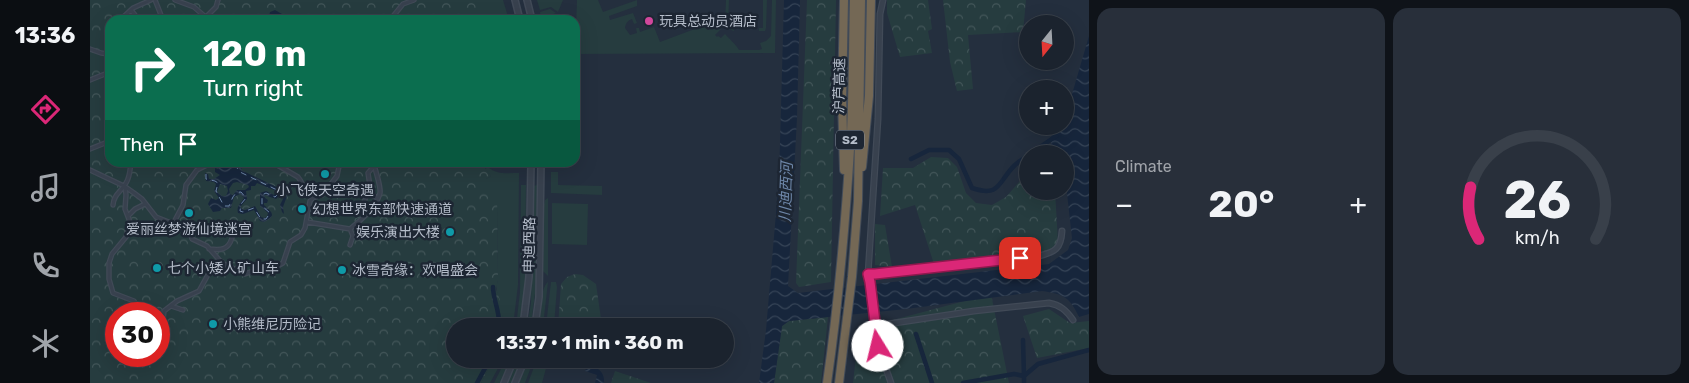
<!DOCTYPE html>
<html lang="en">
<head>
<meta charset="utf-8">
<style>
	:root { --surface:#1b232e; --page:#282f3a; --text:#f1f3f6; --muted:#a0a4aa; --line:#39404a; --accent:#db2777 }
	body { margin:0; font-family:Rubik,"Noto Sans SC",sans-serif; background:var(--page); color:var(--text); height:100vh; display:flex; flex-direction:column; font-size:19px; white-space:nowrap }
	* { box-sizing:border-box; margin:0 }
	p { font-size:16px; color:var(--muted) }
	.icon { flex:none; width:28px; height:28px; fill:none; stroke:currentColor; stroke-width:2; stroke-linecap:round; stroke-linejoin:round }
	.map { position:relative; flex:1; overflow:hidden }
	.panel { display:flex; flex-direction:column; gap:8px; padding:8px; background:#0f1319; width:600px }
	.panel>* { flex:none }
	.banner { position:absolute; left:15px; top:15px; width:475px; height:152px; border-radius:15px; box-shadow:0 5px 20px #0002,0 0 0 1px var(--line); background:#0b6e4f; color:#fff; overflow:hidden }
	.needle { width:32px; rotate:198deg }
	.fabs { position:absolute; left:929px; top:15px; display:grid; gap:10px }
	.fabs a { display:grid; place-items:center; width:55px; height:55px; border-radius:50%; background:var(--surface); box-shadow:0 5px 20px #0002,0 0 0 1px var(--line); font-size:25px }
	.speed { position:absolute; left:15px; top:302px; display:flex; gap:10px; font-size:25px; font-weight:700; text-align:center }
	.speed>* { display:grid; place-content:center; width:65px; height:65px; border-radius:50%; background:var(--surface); box-shadow:0 5px 20px #0002,0 0 0 1px var(--line); line-height:1 }
	.speed .limit { border:8px solid #d22; background:#fff; color:#111 }
	.pin { position:absolute; display:grid; place-items:center; width:42px; height:42px; color:#fff; margin:-21px; border-radius:10px; box-shadow:0 2px 8px #0006 }
	.me { position:absolute; width:55px; margin:-28px; rotate:351deg; stroke-linejoin:round; filter:drop-shadow(0 0 4px #0008) }
	.turn { display:flex; align-items:center; gap:18px; height:105px; padding:0 15px; font-size:22px }
	.turn .icon { width:65px; height:65px; stroke-width:2.5 }
	.turn b { display:block; font-size:35px; line-height:42px }
	.then { display:flex; align-items:center; height:48px; padding:0 15px; background:#0003; gap:10px; font-size:19px }
	.big { font-size:38px; font-weight:700; line-height:1.1 }
	.panel .tile { flex:1; display:flex; flex-direction:column; justify-content:center; gap:8px; min-width:0; padding:0 18px; border-radius:15px; background:var(--page) }
	.panel .dial { align-items:center; gap:0 }
	.dial svg { height:130px; overflow:visible; fill:none; stroke:var(--line); stroke-width:7; stroke-linecap:round; text-anchor:middle }
	.dial text { fill:var(--text); stroke:none }
	.heat { display:flex; justify-content:space-between; align-items:center; font-size:28px; direction:ltr }
	.panel .tiles { flex:1; display:grid; gap:8px; grid-template-columns:repeat(2,1fr) }
	.trip { position:absolute; left:356px; top:318px; width:288px; height:50px; border-radius:25px; background:var(--surface); box-shadow:0 5px 20px #0002,0 0 0 1px var(--line); font-weight:700; line-height:50px; text-align:center }
	main { display:flex; flex:1; min-height:0 }
	.tabs { display:flex; flex-direction:column; width:90px; justify-content:space-around; align-items:center; background:#0b0e12; color:var(--muted) }
	.tabs .icon { width:35px; height:35px }
	.tabs .current { color:var(--accent) }
	.tabs b { font-size:22px; color:var(--text) }
	.map>svg:first-child { display:block }
	.green { fill:#263c3f }
	.forest { fill:url(#forest-crowns); fill-rule:evenodd }
	.water { fill:url(#water-waves); fill-rule:evenodd }
	.lines { fill:none; stroke-linecap:round; stroke-linejoin:round }
	.canal { stroke:#17263c; stroke-width:4.5 }
	.ferry { stroke:#6d86a8; stroke-width:1; stroke-dasharray:6 5; stroke-linecap:butt }
	.pedestrian-casing { stroke:#414a57; stroke-width:5.5 }
	.minor-casing { stroke:#414a57; stroke-width:7 }
	.tertiary-casing { stroke:#414a57; stroke-width:8 }
	.motorway-casing { stroke:#434c59; stroke-width:10 }
	.pedestrian { stroke:#38414e; stroke-width:3 }
	.minor { stroke:#38414e; stroke-width:4.5 }
	.tertiary { stroke:#38414e; stroke-width:5 }
	.motorway { stroke:#746855; stroke-width:8 }
	.route-casing { stroke:#8e194d; stroke-width:12 }
	.route { stroke:#db2777; stroke-width:9 }
	.hotel-dot { fill:#d1479c; stroke:#1d2633; stroke-width:2 }
	.culture-dot { fill:#0f9aa8; stroke:#1d2633; stroke-width:2 }
	.labels { text-anchor:middle; stroke-width:5; stroke-linejoin:round; paint-order:stroke }
	.shield { fill:#1d2633; stroke:#878f9c; stroke-width:1 }
	.shield-label { font-size:12px; font-weight:bold; fill:#b4bcc9 }
	.poi-label { font-size:14px; fill:#b4bcc9; stroke:#1d2633; text-anchor:start }
	.street-label { font-size:14px; fill:#b4bcc9; stroke:#1d2633 }
	.water-label { font-size:15px; font-style:italic; fill:#6d86a8; stroke:#1d2633 }
</style>
</head>
<body>
<main>
<nav class="tabs">
<b>13:36</b>
<svg class="icon current" aria-label="directions" viewBox="0 0 24 24"><path d="M12 3l9 9-9 9-9-9zM9 14v-3h6M13 9l2 2-2 2"/></svg>
<svg class="icon" aria-label="music" viewBox="0 0 24 24"><path d="M9 18V5l10-2v13"/><circle cx="6" cy="18" r="3"/><circle cx="16" cy="16" r="3"/></svg>
<svg class="icon" aria-label="phone" viewBox="0 0 24 24"><path d="M5 4h4l2 5-3 2q2 4 5 5l2-3 5 2v4C11 20 4 13 5 4z"/></svg>
<svg class="icon" aria-label="climate" viewBox="0 0 24 24"><path d="M12 3v18M4 7l16 10M4 17L20 7"/></svg>
</nav>
<div class="map">
<svg width="999" height="383" viewBox="0 0 999 383">
	<defs>
		<pattern id="forest-crowns" width="20" height="18" patternUnits="userSpaceOnUse" patternTransform="scale(1.25)"><rect width="20" height="18" fill="#263c3f"/><path d="M2 6a3 3 0 1 1 6 0M12 15a3 3 0 1 1 6 0" fill="none" stroke="#435659"/></pattern>
		<pattern id="water-waves" width="16" height="10" patternUnits="userSpaceOnUse" patternTransform="scale(1.25)"><rect width="16" height="10" fill="#17263c"/><path d="M0 5q4-4 8 0t8 0" fill="none" stroke="#364457"/></pattern>
	</defs>
	<rect width="100%" height="100%" fill="#242f3e"/>
	<path class="green" d="M385,0H413L419,20H392Z
		M447,0H473L468,12L461,7L450,10Z
		M487,0H508L513,12L547,0V6L519,16L520,20L543,13L547,23L544,24L542,19C537,21 536,23 535,28L540,35L547,33L546,28H549L550,32L564,27L570,42L618,24L619,26L624,25L631,29L625,35L627,37L628,36L631,38L635,34C640,40 645,43 649,50H669L672,49L670,43L676,41L681,36L682,0H686L685,53L485,54Z
		M636,0H639L638,27H644V31L638,29L635,25Z
		M673,0H677L676,28L675,31H669V28H673Z
		M460,9L466,13L451,19L450,12Z
		M398,167C407,175 417,173 429,173L428,285L423,326H413C414,311 403,293 408,280L407,208L406,200L391,182L401,176L395,169Z
		M461,172H468V185L512,186V195L461,193Z
		M431,185H436L435,291L430,326H426L430,292Z
		M447,185L446,286L441,325L437,326L441,303L443,186Z
		M458,198V276L453,271L454,204L455,200Z
		M462,203L498,204L497,245L462,244Z
		M458,282L453,326H448C451,315 450,288 458,282Z
		M461,282H466L467,287L464,326H456Z
		M403,359H413L400,383H391Z
		M416,359H420L410,383H404Z
		M428,359H432L422,383H418Z
		M439,359H444L435,383H429Z
		M447,359H462L461,361H458L452,383H438Z"/>
	<path class="forest" d="M0,0H387L393,20H20V162L391,163L401,176L396,179L397,183L407,194L408,280L406,289L412,306L413,326H365V359H403L391,383H0ZM26,314H69V356H26Z
		M717,0H746L741,282L709,287L706,283Z
		M797,0H838L842,29L838,31L842,53L810,57L797,13Z
		M853,0H936L933,32L878,35L883,89L867,91L860,62Z
		M841,157L858,158L867,167L876,193L886,203L902,205L916,197L937,173L938,191H965L968,242L963,250L955,253L844,264L825,205L790,216L793,168H823Z
		M785,224L795,225L802,267L785,265Z
		M485,274L493,275L506,284L512,326H468L471,284L477,277Z
		M901,294L919,383H763L769,329Z
		M959,309L980,323L999,321V348L947,358L933,316Z
		M738,317L731,383H684L692,326L699,321Z
		M525,371L561,383H521Z"/>
	<path class="water" d="M694,0H710L707,118L698,286L708,293L959,264L978,250L982,238L975,176V154H972L967,148L961,146L962,130L975,126V118L999,36V314L989,317C980,297 973,294 952,291L816,309L699,321L692,326L684,383H669L676,330L689,178Z
		M185,10L192,14V20H178L180,12Z
		M145,164L149,166L153,165L151,170L195,191L197,196L193,207L194,214L192,212L190,205L194,197L192,193L186,199L174,195L175,198L178,200L177,203H174V205C182,212 187,216 174,222L170,221L164,210L153,214L148,213C146,206 151,203 154,198L150,194L144,197L141,208H132L130,211L123,212L118,204L121,198L126,200L129,198L124,191L126,184L124,182L116,181L115,173L118,174L119,179H124L130,175L125,172V168L128,169L130,167H141ZM147,182L158,185L159,187L155,190H147L143,195L140,194L139,189L143,183ZM167,183L184,190L186,192L184,195L176,191L170,193V206L178,213L177,217L174,218L171,217L165,206L154,210L151,208V206L157,199L156,191L161,190V186H165ZM130,184L137,186L138,191L136,196H132L127,192Z
		M500,365C509,368 515,373 514,383H505L507,375L495,371L497,366Z"/>
	<g class="lines">
		<path class="canal" d="M940,154L966,136
			M821,159L839,150H859L869,159L882,188C911,198 908,181 925,165C928,162 933,159 938,156
			M403,287C403,300 410,311 409,326
			M826,334L842,383
			M387,383L400,359
			M873,383L924,374L934,376L933,340
			M934,383V376L948,364L999,350"/>
		<path class="ferry" d="M116,174V179L125,181L128,183L126,191L134,206H139C142,200 143,192 151,192L156,198L151,204L150,211L153,212L164,208L171,219H176L180,213L172,206V195L176,193L185,197L188,194L187,190L150,172L144,164"/>
		<defs>
			<path id="pedestrian" d="M65,0L73,20
				M85,0L104,7L119,20
				M41,10L45,15L46,20
				M116,17L126,7L128,0
				M30,20L43,8L61,0
				M300,20L313,4L324,0
				M20,40L18,54L20,71
				M0,49L11,53L18,54
				M0,80L20,72
				M0,149L20,141
				M106,162L109,169
				M182,162L208,177C214,184 214,193 223,198
				M0,170L34,186L44,193L52,199L66,217L99,230L102,239L117,246L132,263L155,274L170,268H184L193,263L200,242L211,235L215,228L220,201L223,198L232,195L235,192L247,176L250,162
				M35,187L36,195L35,209L40,222L36,237L22,254L19,263V279L23,293L44,301L50,314
				M278,193L287,198
				M23,205C24,194 31,192 36,183C40,177 40,170 41,162
				M276,214L274,202L280,186L278,173L284,166
				M39,215L45,209L55,204
				M217,222L260,229C271,220 286,208 290,193C291,188 285,168 283,162
				M83,224L93,205L96,185L107,170L123,162
				M260,245L263,236L260,229
				M119,249C130,250 138,251 142,238
				M81,306L93,310
				M69,324L73,321L74,311L87,301L109,291L120,271L132,262
				M69,333L71,335L75,332L70,324"/>
			<path id="minor" d="M793,0L790,14L788,119L778,274L780,282L788,346L801,383
				M778,274L785,275L949,256C965,252 971,249 972,231
				M785,326L884,311L959,303C970,305 976,310 983,320"/>
			<path id="tertiary" d="M425,0L430,20
				M437,0L442,20
				M433,326L439,277L441,162
				M445,326L449,297L451,162
				M414,383L424,359
				M425,383L435,359"/>
			<path id="motorway" d="M772,167L779,96L781,0
				M754,170L752,98L754,0
				M737,383C749,300 756,217 761,133C763,89 763,44 764,0
				M749,383L762,277L768,201L771,0"/>
		</defs>
		<use href="#pedestrian" class="pedestrian-casing"/>
		<use href="#minor" class="minor-casing"/>
		<use href="#tertiary" class="tertiary-casing"/>
		<use href="#motorway" class="motorway-casing"/>
		<use href="#pedestrian" class="pedestrian"/>
		<use href="#minor" class="minor"/>
		<use href="#tertiary" class="tertiary"/>
		<use href="#motorway" class="motorway"/>
	</g>
	<g class="lines">
		<defs>
			<path id="route" d="M788,346L780,282L778,274H785L930,258"/>
		</defs>
		<use href="#route" class="route-casing"/>
		<use href="#route" class="route"/>
	</g>
	<circle class="hotel-dot" cx="559" cy="21" r="5"/>
	<g class="culture-dot">
		<circle cx="235" cy="174" r="5"/>
		<circle cx="212" cy="209" r="5"/>
		<circle cx="99" cy="213" r="5"/>
		<circle cx="360" cy="232" r="5"/>
		<circle cx="67" cy="268" r="5"/>
		<circle cx="252" cy="270" r="5"/>
		<circle cx="123" cy="324" r="5"/>
	</g>
	<g class="labels">
		<rect class="shield" x="746" y="130.5" width="28" height="19" rx="4"/>
		<g class="shield-label">
			<text x="760" y="144">S2</text>
		</g>
		<g class="poi-label">
			<text x="569" y="26">玩具总动员酒店</text>
			<text x="235" y="195" text-anchor="middle">小飞侠天空奇遇</text>
			<text x="222" y="214">幻想世界东部快速通道</text>
			<text x="99" y="234" text-anchor="middle">爱丽丝梦游仙境迷宫</text>
			<text x="350" y="237" text-anchor="end">娱乐演出大楼</text>
			<text x="77" y="273">七个小矮人矿山车</text>
			<text x="262" y="275">冰雪奇缘：欢唱盛会</text>
			<text x="133" y="329">小熊维尼历险记</text>
		</g>
		<g class="street-label">
			<text transform="translate(749 86) rotate(-89)" y="5">沪芦高速</text>
			<text transform="translate(439 245) rotate(-89)" y="5">申迪西路</text>
		</g>
		<g class="water-label">
			<text transform="translate(696 192) rotate(-88)" y="5">川迪西河</text>
		</g>
	</g>
</svg>
<div class="fabs">
<a><svg class="needle" viewBox="-14 -14 28 28"><path d="M0-13l5 13h-10z" fill="#e53935"/><path d="M0 13l5-13h-10z" fill="#a0a4aa"/></svg></a>
<a>+</a>
<a>−</a>
</div>
<div class="speed"><div class="limit">30</div></div>
<div class="pin" style="left:930px;top:258px;background:#d93025"><svg class="icon" aria-label="arrive" viewBox="0 0 24 24"><path d="M6 21V4h12l-3 4 3 4H6"/></svg></div>
<svg class="me" style="left:788px;top:346px" viewBox="-20 -20 40 40"><circle r="19" fill="#fff"/><path d="M0-13L10 11 0 6-10 11z" fill="#db2777"/></svg>
<div class="trip">13:37 · 1 min · 360 m</div>
<div class="banner">
<div class="turn"><svg class="icon" aria-label="right" viewBox="0 0 24 24"><path d="M7 20v-9h11M14 6l5 5-5 5"/></svg><div><b>120 m</b>Turn right</div></div>
<div class="then">Then<svg class="icon" aria-label="arrive" viewBox="0 0 24 24"><path d="M6 21V4h12l-3 4 3 4H6"/></svg></div>
</div>
</div>
<section class="panel">
<div class="tiles">
<div class="tile"><p>Climate</p>
<div class="heat"><a>−</a><b class="big">20°</b><a>+</a></div>
</div>
<div class="tile dial"><svg viewBox="0 0 100 80">
<path d="M14 69A42 42 0 1 1 86 69"/>
<path d="M14 69A42 42 0 0 1 9 37" stroke="#db2777"/>
<text x="50" y="56" font-size="32" font-weight="700">26</text>
<text x="50" y="72" font-size="11">km/h</text>
</svg></div>
</div>
</section>
</main>
</body>
</html>
